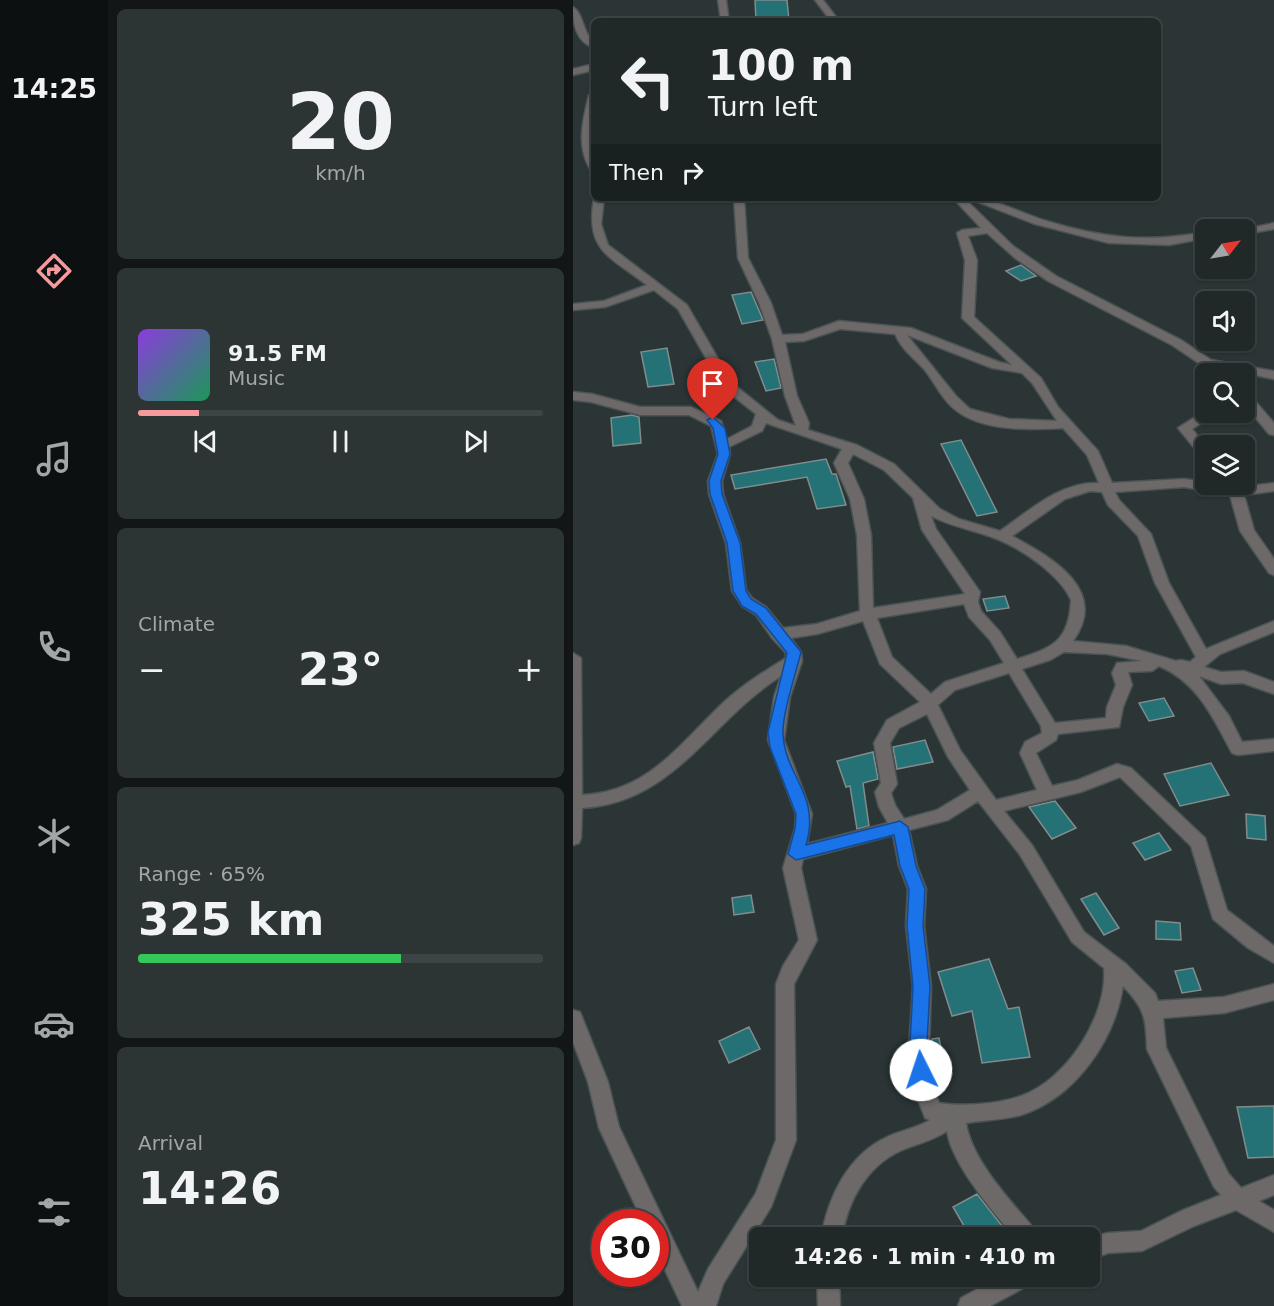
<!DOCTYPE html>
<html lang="en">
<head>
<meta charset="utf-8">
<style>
	:root { --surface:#202828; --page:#2d3434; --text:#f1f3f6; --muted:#a2a6a8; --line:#3d4445; --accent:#f59b9e }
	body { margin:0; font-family:"DejaVu Sans",sans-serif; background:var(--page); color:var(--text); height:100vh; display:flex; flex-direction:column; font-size:22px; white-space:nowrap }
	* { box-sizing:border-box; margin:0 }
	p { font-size:20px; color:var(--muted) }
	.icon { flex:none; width:33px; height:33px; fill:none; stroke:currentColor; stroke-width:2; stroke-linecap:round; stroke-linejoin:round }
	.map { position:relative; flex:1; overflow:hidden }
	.side { display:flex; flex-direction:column; gap:9px; padding:9px; background:#121616; width:465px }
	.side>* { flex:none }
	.top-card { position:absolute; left:18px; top:18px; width:570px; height:183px; border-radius:9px; box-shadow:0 2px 4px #0004,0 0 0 2px var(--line); background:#202828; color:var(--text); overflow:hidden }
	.needle { width:39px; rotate:59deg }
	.tools { position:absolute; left:622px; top:219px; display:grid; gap:12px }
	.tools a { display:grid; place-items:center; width:60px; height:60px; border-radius:9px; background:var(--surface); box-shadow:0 2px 4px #0004,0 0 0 2px var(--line); font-size:30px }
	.speed { position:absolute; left:18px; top:1209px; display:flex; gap:12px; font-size:30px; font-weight:700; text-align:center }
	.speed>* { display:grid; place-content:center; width:78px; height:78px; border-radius:50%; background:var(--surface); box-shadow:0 2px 4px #0004,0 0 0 2px var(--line); line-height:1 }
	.speed .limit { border:9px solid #d22; background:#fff; color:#111 }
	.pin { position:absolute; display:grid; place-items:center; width:51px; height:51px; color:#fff; margin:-62px -26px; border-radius:50% 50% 50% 0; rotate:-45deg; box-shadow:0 0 6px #0007 }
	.pin .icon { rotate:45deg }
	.me { position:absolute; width:66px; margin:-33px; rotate:356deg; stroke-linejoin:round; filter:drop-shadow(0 0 4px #0008) }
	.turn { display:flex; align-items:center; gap:21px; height:126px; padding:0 18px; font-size:27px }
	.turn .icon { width:78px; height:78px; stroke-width:2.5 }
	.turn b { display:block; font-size:42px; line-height:51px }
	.then { display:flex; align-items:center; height:57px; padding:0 18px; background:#0003; gap:12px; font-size:22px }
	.big { font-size:45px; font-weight:600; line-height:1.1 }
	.side .card { flex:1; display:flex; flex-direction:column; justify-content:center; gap:9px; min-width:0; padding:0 21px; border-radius:9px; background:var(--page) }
	.side .dial { align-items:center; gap:0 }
	.dial b { font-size:78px; line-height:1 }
	.song { display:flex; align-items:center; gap:18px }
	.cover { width:72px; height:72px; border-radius:9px; background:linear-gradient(135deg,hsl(270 70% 55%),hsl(150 70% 35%)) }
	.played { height:6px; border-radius:3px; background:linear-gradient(90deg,var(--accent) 15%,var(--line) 15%) }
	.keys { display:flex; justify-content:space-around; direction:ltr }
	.heat { display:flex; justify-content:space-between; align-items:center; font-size:33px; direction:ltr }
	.charge { height:9px; border-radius:4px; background:linear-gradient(90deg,#34c759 65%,var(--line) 0) }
	.trip { position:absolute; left:176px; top:1227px; width:351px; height:60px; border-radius:9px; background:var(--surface); box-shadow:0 2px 4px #0004,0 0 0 2px var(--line); font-weight:600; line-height:60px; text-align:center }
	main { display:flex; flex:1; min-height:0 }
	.tab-bar { display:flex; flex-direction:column; width:108px; justify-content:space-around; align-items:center; background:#0d1010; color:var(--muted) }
	.tab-bar .icon { width:42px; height:42px }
	.tab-bar .current { color:var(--accent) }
	.tab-bar b { font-size:27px; color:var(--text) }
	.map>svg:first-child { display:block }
	.building { fill:#247176; stroke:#808c8d; stroke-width:1.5 }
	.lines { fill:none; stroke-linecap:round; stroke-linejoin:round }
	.minor-casing { stroke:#4a5354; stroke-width:3 }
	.minor { fill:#6e6969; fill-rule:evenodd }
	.route { fill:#1a73e8; stroke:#114b97; stroke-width:1.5 }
</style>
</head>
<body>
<main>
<nav class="tab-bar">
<b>14:25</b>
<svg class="icon current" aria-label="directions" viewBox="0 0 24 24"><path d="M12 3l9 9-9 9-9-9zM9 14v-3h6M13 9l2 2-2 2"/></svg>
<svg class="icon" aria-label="music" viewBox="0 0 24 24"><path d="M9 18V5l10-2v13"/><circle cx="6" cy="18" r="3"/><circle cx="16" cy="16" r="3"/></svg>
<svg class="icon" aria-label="phone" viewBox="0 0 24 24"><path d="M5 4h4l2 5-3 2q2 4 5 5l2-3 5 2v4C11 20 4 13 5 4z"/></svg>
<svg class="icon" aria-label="climate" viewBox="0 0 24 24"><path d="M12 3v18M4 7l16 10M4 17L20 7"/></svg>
<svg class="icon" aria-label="car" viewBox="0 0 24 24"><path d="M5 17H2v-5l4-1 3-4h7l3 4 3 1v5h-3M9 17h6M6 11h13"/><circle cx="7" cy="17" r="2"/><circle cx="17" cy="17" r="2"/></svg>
<svg class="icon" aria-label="filters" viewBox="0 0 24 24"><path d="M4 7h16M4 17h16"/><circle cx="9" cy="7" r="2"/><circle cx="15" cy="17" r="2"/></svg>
</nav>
<section class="side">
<div class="card dial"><b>20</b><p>km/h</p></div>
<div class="card">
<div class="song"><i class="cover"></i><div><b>91.5 FM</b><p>Music</p></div></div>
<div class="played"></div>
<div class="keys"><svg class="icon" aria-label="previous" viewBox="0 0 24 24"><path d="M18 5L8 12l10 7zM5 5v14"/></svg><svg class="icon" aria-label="pause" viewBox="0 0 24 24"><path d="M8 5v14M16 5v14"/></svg><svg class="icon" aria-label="next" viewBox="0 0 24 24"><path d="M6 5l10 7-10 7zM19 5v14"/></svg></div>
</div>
<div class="card"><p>Climate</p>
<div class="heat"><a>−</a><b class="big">23°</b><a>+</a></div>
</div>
<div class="card"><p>Range · 65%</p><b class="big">325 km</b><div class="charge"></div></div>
<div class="card"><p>Arrival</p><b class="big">14:26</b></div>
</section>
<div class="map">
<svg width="701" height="1306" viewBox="0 0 701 1306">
	<rect width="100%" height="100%" fill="#2b3536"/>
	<path class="building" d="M182,0H214L216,21H183Z
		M448,265L463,276L448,281L433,271Z
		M178,292L190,320L169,324L159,295Z
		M94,348L101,384L75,387L68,352Z
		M201,359L208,388L193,391L182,362Z
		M59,415L66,417L68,443L40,446L38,418Z
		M388,440L424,512L404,516L368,444Z
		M253,459L259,474H263L273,505L244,509L234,477L162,489L158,475Z
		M432,596L436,608L414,611L410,599Z
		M591,698L601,716L576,721L566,703Z
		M352,740L360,762L324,769L320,747Z
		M300,752L305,779L290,783L296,826L284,829L277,786L273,787L264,761Z
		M638,763L656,795L607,806L591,774Z
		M482,801L503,828L479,839L456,807Z
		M673,814L692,816L693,840L674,838Z
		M586,833L598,850L572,860L560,843Z
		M523,893L546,928L531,935L508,899Z
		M178,895L181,912L161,915L159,898Z
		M583,921L607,923L608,940L583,939Z
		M416,959L435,1009L446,1007L457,1057L409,1063L399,1011L379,1016L365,972Z
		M620,968L628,990L609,993L602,971Z
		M176,1027L187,1049L156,1063L146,1041Z
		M366,1038L370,1059L360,1060L359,1039Z
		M701,1106V1157L675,1158L664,1107Z
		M404,1194L433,1231L437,1238H398L380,1207Z"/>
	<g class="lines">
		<defs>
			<path id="minor" d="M145,0H153L156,21H148Z
				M242,0H250L266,21H258Z
				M0,7C11,14 9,33 21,41V48C3,41 0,25 0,7Z
				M21,64V70L0,75V69Z
				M21,92L18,141L21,170L17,169C3,145 10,120 16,95Z
				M21,198H31L28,224L35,245L114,305L159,383L205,420L223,426L212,396L199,339L186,303L165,258L161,198H171L175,258L198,303L209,335L230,334L266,321L338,328L426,362L439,365L389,318L392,260L384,233L389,230L408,228L380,198H391L440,246L483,276L608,340L638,360L701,371V379L651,369L656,374H642L599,345L475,281L442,258L414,233L395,236L404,260L401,317L468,378L485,407L525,451L539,483L611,479L633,482V484H668L669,487L701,483V491L671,495L681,530L701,559V575L696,573L667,531L657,495L611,487L542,492L546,500L578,534L596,583L633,649L701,621V632L647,654L631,667L648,672L671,671L701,682V694L670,683L648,684L626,676L656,716L669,742L701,739V751L665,755L659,753C641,720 625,682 586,666L579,671L555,672L559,685L550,707L546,727L485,734L483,740L463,753L479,786L505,780L544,764L558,768L632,838L654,910L701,946V963L675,948L640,919L618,846L547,777L508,792L431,811L459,845L511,932L553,964L582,993L585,1001L651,997L701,984V1000L651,1013L590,1018L593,1048L655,1173L668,1188L701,1175V1195L686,1201L701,1210V1232L663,1210L621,1226L569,1251L535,1253L516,1260V1238L535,1233L568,1231L608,1211L648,1195L641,1187L574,1049C573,1018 572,1009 550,986C542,1040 502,1098 448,1115C430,1120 411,1120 393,1123C399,1161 438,1201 463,1231L466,1238H442C420,1211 379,1165 374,1131C359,1141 343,1144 327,1151C293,1167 274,1202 269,1238H248C255,1197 275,1155 314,1137C329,1130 344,1128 357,1120L352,1118L341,1089L336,1050L340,986L333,926L335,889L326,866L320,835L230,859L228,868L244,940L221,984L223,1140L198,1207L150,1284L143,1306H109L82,1249V1222H70L26,1128L15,1082L0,1042V1010L7,1012L35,1082L46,1127L125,1292L135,1269L183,1193L203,1140V984L210,966L226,940L210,868L222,829L223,814L195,740L201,697L208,676C137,721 101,803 9,808L8,838L6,843L0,845V653L8,658L9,795C76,792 107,743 152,701C171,684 192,671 213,658V653L199,638L183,615L169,606L159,591L153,543L136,494L135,481L145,454L138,426L116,415H67L18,402L0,400V392L19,394L67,407H118L148,421L154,439L179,426L183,414L150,388L105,309L81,290L32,307L0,310V304L31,301L74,285C36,256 12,251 21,198ZM267,329L322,334C328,349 341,358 351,369C361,381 367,396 379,407C406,432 456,430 490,428L514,455L526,483C488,481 456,511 427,531L386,519L367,509L321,464L284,445L235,430L236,423L224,396L212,342L231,341ZM334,335L419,368L449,373L459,383L484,421L436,419L397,409L383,396ZM193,423L269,449L261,463L277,499L284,535L287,611L244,624L210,628L193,607L179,598L173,590L167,543L150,494L149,481L157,454L156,447L189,431ZM280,454L311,470L340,498L349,530L392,594L300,608L298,535L291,499L275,463ZM517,491L529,492L535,505L565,536L582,583L623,657L617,662L608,660L603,661L553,646L500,641C537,590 478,557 439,536L492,499ZM358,516C379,527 402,530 424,539C449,549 487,575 498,600C496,641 480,648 444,659L427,632L408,611L405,602L407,592L363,529ZM391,604L396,617L417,640L431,663L372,682L358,694L319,657L304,618ZM290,621L307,664L347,702L314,720L301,743L308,783L302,792L306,807L315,823L234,844L239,814L211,740L217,697L229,661L228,652L218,638L244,634ZM491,652L534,654L569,661L544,663L539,673L543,685L534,707L533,718L482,723L449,669L477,660ZM436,673L468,726L469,733L452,742L447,753L464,790L423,800L387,750L365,705L382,690ZM354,714L375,757L397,790L364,810L331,819L322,805L318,793L324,784L317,743L326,728ZM405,801L447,855L499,942L531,968C535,1015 494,1080 448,1096C426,1104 388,1107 366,1103L361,1089L356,1050L358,986L351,926L353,889L344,866L336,830L375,820Z
				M395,198C421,198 445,212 470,220C528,238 573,243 633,232V238L596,245L536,243L462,224Z
				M701,223V229L672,234V230H668Z
				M672,393L676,394L701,423V435L696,434L672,405Z
				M633,410V412H644L619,429L633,446V457L628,456L605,428Z
				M244,1276H266L267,1306H245Z
				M428,1276H460L458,1284L417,1306H385L388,1298Z"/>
		</defs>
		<use href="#minor" class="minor-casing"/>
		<use href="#minor" class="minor"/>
	</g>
	<path class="route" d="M140,417L152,428L157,454L148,481L149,494L167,543L173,591L178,599L193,608L228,652C223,673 209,714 210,734C212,777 248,794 233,845L327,821L335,827L343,866L352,889L350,926L357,986L354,1044L357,1070L354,1076L348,1078L342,1076L337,1044L340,986L334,926L336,889L327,866L321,835L223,860L215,854L222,829L223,814L197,747L195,732L214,653L183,614L169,606L160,591L154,543L137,494L136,481L145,454L140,428L134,420Z"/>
</svg>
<div class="tools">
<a><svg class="needle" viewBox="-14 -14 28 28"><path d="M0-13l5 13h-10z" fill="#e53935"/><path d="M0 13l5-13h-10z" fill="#a2a6a8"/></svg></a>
<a><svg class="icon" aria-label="sound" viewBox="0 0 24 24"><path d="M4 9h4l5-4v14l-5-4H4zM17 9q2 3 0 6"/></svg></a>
<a><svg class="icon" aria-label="search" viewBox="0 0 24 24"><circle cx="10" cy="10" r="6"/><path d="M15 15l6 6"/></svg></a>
<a><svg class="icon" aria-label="layers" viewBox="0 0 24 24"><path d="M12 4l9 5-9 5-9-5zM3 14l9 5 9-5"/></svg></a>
</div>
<div class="speed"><div class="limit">30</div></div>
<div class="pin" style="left:140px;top:420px;background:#d93025"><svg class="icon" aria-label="arrive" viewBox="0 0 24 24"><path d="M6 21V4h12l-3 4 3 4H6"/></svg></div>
<svg class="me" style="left:348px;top:1070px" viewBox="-20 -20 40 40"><circle r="19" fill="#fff"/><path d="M0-13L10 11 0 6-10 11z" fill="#1a73e8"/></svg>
<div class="trip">14:26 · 1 min · 410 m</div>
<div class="top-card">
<div class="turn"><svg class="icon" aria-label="left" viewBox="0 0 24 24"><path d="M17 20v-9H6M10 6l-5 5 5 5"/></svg><div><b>100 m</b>Turn left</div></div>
<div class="then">Then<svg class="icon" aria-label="right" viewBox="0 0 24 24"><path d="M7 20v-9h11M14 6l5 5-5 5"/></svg></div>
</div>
</div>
</main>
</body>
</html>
